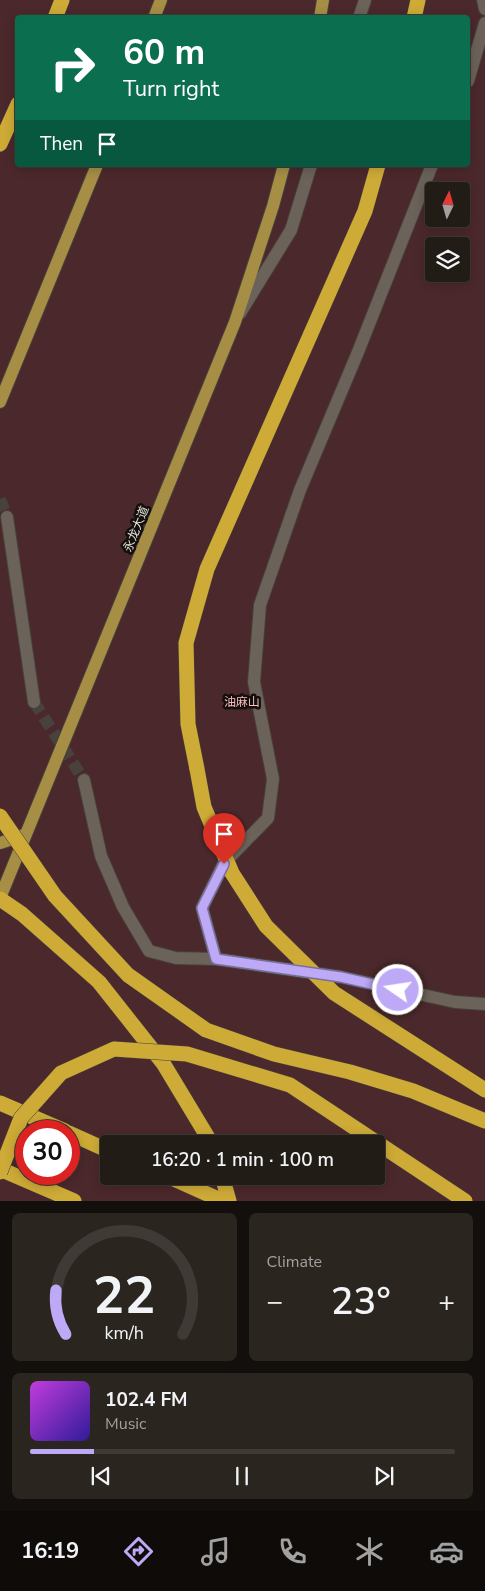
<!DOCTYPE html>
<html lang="en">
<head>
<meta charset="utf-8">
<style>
	:root { --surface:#221c16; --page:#2a251f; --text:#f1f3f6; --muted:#a2a1a1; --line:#3f3a35; --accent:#bda9f5 }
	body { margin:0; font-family:"Nunito Sans","Noto Sans SC",sans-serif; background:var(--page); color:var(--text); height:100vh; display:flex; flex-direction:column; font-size:19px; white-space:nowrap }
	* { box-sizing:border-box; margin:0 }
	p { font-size:16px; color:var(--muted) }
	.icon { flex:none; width:28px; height:28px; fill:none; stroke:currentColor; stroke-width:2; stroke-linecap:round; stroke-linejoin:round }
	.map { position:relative; height:1201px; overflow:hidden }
	.panel { display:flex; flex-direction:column; gap:12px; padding:12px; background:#130f0c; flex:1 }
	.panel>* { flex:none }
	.hud { position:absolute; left:15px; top:15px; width:455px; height:152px; border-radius:5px; box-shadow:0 2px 12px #0003,0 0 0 1px var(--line); background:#0b6e4f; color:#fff; overflow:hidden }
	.needle { width:32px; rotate:5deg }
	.buttons { position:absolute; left:425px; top:182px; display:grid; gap:10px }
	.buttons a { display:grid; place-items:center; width:45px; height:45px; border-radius:5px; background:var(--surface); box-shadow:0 2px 12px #0003,0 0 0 1px var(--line); font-size:25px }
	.speed { position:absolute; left:15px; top:1120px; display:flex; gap:10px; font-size:25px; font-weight:700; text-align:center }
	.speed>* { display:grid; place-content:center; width:65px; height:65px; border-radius:50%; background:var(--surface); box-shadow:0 2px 12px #0003,0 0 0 1px var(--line); line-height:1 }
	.speed .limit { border:8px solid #d22; background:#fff; color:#111 }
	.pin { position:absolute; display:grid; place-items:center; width:42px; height:42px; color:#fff; margin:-51px -21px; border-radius:50% 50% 50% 0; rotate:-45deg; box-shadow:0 0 5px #0007 }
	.pin .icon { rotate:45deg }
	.me { position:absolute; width:55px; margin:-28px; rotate:283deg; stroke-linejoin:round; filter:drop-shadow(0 0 4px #0008) }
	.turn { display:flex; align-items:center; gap:18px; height:105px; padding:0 25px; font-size:22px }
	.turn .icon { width:65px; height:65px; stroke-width:2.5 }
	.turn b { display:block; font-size:35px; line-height:42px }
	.then { display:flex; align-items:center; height:48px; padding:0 25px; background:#0003; gap:10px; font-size:19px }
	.big { font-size:38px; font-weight:600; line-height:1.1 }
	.panel .tile { flex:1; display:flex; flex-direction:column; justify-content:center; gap:8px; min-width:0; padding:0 18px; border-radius:8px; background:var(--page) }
	.panel .dial { align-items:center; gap:0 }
	.dial svg { height:130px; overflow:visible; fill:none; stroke:var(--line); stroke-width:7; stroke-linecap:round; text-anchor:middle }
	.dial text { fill:var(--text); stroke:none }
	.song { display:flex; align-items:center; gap:15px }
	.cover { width:60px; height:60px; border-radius:8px; background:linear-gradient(135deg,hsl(290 70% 55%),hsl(250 70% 35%)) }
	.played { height:5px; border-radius:2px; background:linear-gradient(90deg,var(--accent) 15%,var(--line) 15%) }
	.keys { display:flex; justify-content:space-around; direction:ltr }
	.heat { display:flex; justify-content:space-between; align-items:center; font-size:28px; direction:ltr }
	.panel .tiles { flex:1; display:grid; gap:12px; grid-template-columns:1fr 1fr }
	.tile:last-child { grid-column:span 2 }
	.trip { position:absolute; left:100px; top:1135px; width:285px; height:50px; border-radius:5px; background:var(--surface); box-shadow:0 2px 12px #0003,0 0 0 1px var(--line); font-weight:600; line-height:50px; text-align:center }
	.dock { display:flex; height:80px; justify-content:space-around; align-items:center; background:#0e0b09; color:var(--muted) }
	.dock .icon { width:35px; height:35px }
	.dock .active { color:var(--accent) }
	.dock b { font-size:22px; color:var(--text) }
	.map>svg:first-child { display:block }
	.green { fill:#4b282b; fill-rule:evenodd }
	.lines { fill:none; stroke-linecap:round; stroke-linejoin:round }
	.minor-tunnel { stroke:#49413b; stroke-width:12; stroke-dasharray:12 6; stroke-linecap:butt }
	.minor-casing { stroke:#47413b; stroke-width:14 }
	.primary-casing { stroke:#47413b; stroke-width:14 }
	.motorway-casing { stroke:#47413b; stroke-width:16 }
	.minor { stroke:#6b6259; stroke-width:12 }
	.primary { stroke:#a68e45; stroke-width:12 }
	.motorway { stroke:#ceab37; stroke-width:15 }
	.motorway-bridge-casing { stroke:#47413b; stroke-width:16; stroke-linecap:butt }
	.motorway-bridge { stroke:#ceab37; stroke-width:15 }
	.route-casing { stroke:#7b6e9f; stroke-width:12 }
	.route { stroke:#bda9f5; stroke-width:9 }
	.labels { text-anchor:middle; stroke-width:5; stroke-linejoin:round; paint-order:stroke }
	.street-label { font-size:12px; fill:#e7e2dd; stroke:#120f0c }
	.park-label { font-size:12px; fill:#fdbec3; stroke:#120f0c }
</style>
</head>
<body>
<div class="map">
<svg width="485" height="1201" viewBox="0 0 485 1201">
	<rect width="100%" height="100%" fill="#2d251e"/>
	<path class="green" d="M0,0H485V1201H0ZM18,18H468V165H18ZM434,191H461V219H434ZM434,246H461V274H434ZM26,1131H69V1174H26ZM109,1144H376V1176H109Z"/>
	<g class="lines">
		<path class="minor-tunnel" d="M0,499L7,517
			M34,702L84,780"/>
		<defs>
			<path id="minor" d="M483,0L485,9
				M359,18L365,0
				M468,81L485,23
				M240,313L291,230L311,165
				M7,517L34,702
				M84,780L101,856L123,907L149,951L176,958L216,959L341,977L455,1002L485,1004
				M216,959L202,908L224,863L268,818L273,779L254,682L260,605L300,490L358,352L432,165"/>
			<path id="primary" d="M154,18L161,0
				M320,18L323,0
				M0,402L97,165
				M0,843L24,835
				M0,898L235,322L273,206L284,165"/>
			<path id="motorway" d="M55,18L62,0
				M414,18L418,0
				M0,144L18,104
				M197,769L188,724L186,643L207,569L365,211L378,165
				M0,899L22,914L99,982L163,1063L207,1136L210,1144
				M0,1103L65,1131
				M69,1133L109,1151
				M0,1169L74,1201
				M167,1176L223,1201
				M222,1176L229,1201"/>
		</defs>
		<use href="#minor" class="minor-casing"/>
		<use href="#primary" class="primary-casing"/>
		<use href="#motorway" class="motorway-casing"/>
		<use href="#minor" class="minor"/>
		<use href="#primary" class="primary"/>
		<use href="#motorway" class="motorway"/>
		<defs>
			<path id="motorway-bridge" d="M197,769L204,807L232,873L266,926L334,993L485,1090
				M0,816L55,896L128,975L206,1030L274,1054L350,1072L413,1091L485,1121
				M0,1172L21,1118L61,1073L114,1049L187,1054L290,1085L465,1201"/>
		</defs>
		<use href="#motorway-bridge" class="motorway-bridge-casing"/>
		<use href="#motorway-bridge" class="motorway-bridge"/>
	</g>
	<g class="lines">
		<defs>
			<path id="route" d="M224,864L202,908L216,959L341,977L398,990"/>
		</defs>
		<use href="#route" class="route-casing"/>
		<use href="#route" class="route"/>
	</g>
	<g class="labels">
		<g class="street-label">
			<text transform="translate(136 529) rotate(-68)" y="4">永龙大道</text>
		</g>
		<g class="park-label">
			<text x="242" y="706">油麻山</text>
		</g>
	</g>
</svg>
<div class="buttons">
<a><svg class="needle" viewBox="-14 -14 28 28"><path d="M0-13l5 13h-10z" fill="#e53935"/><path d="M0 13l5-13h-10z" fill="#a2a1a1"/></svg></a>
<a><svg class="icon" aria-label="layers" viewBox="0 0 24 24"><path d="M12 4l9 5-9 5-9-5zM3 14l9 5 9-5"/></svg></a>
</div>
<div class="speed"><div class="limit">30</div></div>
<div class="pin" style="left:224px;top:864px;background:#d93025"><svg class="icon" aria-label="arrive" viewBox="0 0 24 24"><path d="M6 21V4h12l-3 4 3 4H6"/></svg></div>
<svg class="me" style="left:398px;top:990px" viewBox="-20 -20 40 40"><circle r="17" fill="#bda9f5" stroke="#fff" stroke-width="3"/><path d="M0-11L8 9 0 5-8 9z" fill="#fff"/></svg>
<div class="trip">16:20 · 1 min · 100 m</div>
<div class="hud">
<div class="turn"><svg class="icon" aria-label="right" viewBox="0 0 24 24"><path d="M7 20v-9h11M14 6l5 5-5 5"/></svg><div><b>60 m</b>Turn right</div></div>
<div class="then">Then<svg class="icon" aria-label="arrive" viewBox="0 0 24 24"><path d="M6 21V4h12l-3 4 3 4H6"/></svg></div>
</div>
</div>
<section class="panel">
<div class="tiles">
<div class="tile dial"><svg viewBox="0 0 100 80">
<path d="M14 69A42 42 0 1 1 86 69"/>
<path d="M14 69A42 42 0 0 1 8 42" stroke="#bda9f5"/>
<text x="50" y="56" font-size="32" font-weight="700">22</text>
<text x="50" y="72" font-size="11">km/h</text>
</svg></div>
<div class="tile"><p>Climate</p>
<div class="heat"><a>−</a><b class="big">23°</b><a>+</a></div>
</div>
<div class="tile">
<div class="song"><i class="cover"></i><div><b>102.4 FM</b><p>Music</p></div></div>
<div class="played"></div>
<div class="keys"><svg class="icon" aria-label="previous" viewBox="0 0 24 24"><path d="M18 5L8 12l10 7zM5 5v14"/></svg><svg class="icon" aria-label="pause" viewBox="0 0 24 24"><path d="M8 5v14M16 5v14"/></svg><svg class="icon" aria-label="next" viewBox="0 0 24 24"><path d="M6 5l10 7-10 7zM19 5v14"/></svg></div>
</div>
</div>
</section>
<nav class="dock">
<b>16:19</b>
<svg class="icon active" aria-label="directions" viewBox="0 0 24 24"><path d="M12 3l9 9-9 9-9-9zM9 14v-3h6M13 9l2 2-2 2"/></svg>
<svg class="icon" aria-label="music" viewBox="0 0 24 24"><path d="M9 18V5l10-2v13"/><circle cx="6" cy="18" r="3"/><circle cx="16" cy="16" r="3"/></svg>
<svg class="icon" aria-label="phone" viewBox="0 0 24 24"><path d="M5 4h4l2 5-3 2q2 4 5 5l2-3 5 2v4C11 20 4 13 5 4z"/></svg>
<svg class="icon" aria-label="climate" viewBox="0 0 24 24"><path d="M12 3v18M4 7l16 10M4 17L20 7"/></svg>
<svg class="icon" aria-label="car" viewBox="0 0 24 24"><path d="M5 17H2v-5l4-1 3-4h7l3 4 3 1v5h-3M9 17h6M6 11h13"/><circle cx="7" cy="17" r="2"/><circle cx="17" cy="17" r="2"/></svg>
</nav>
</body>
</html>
